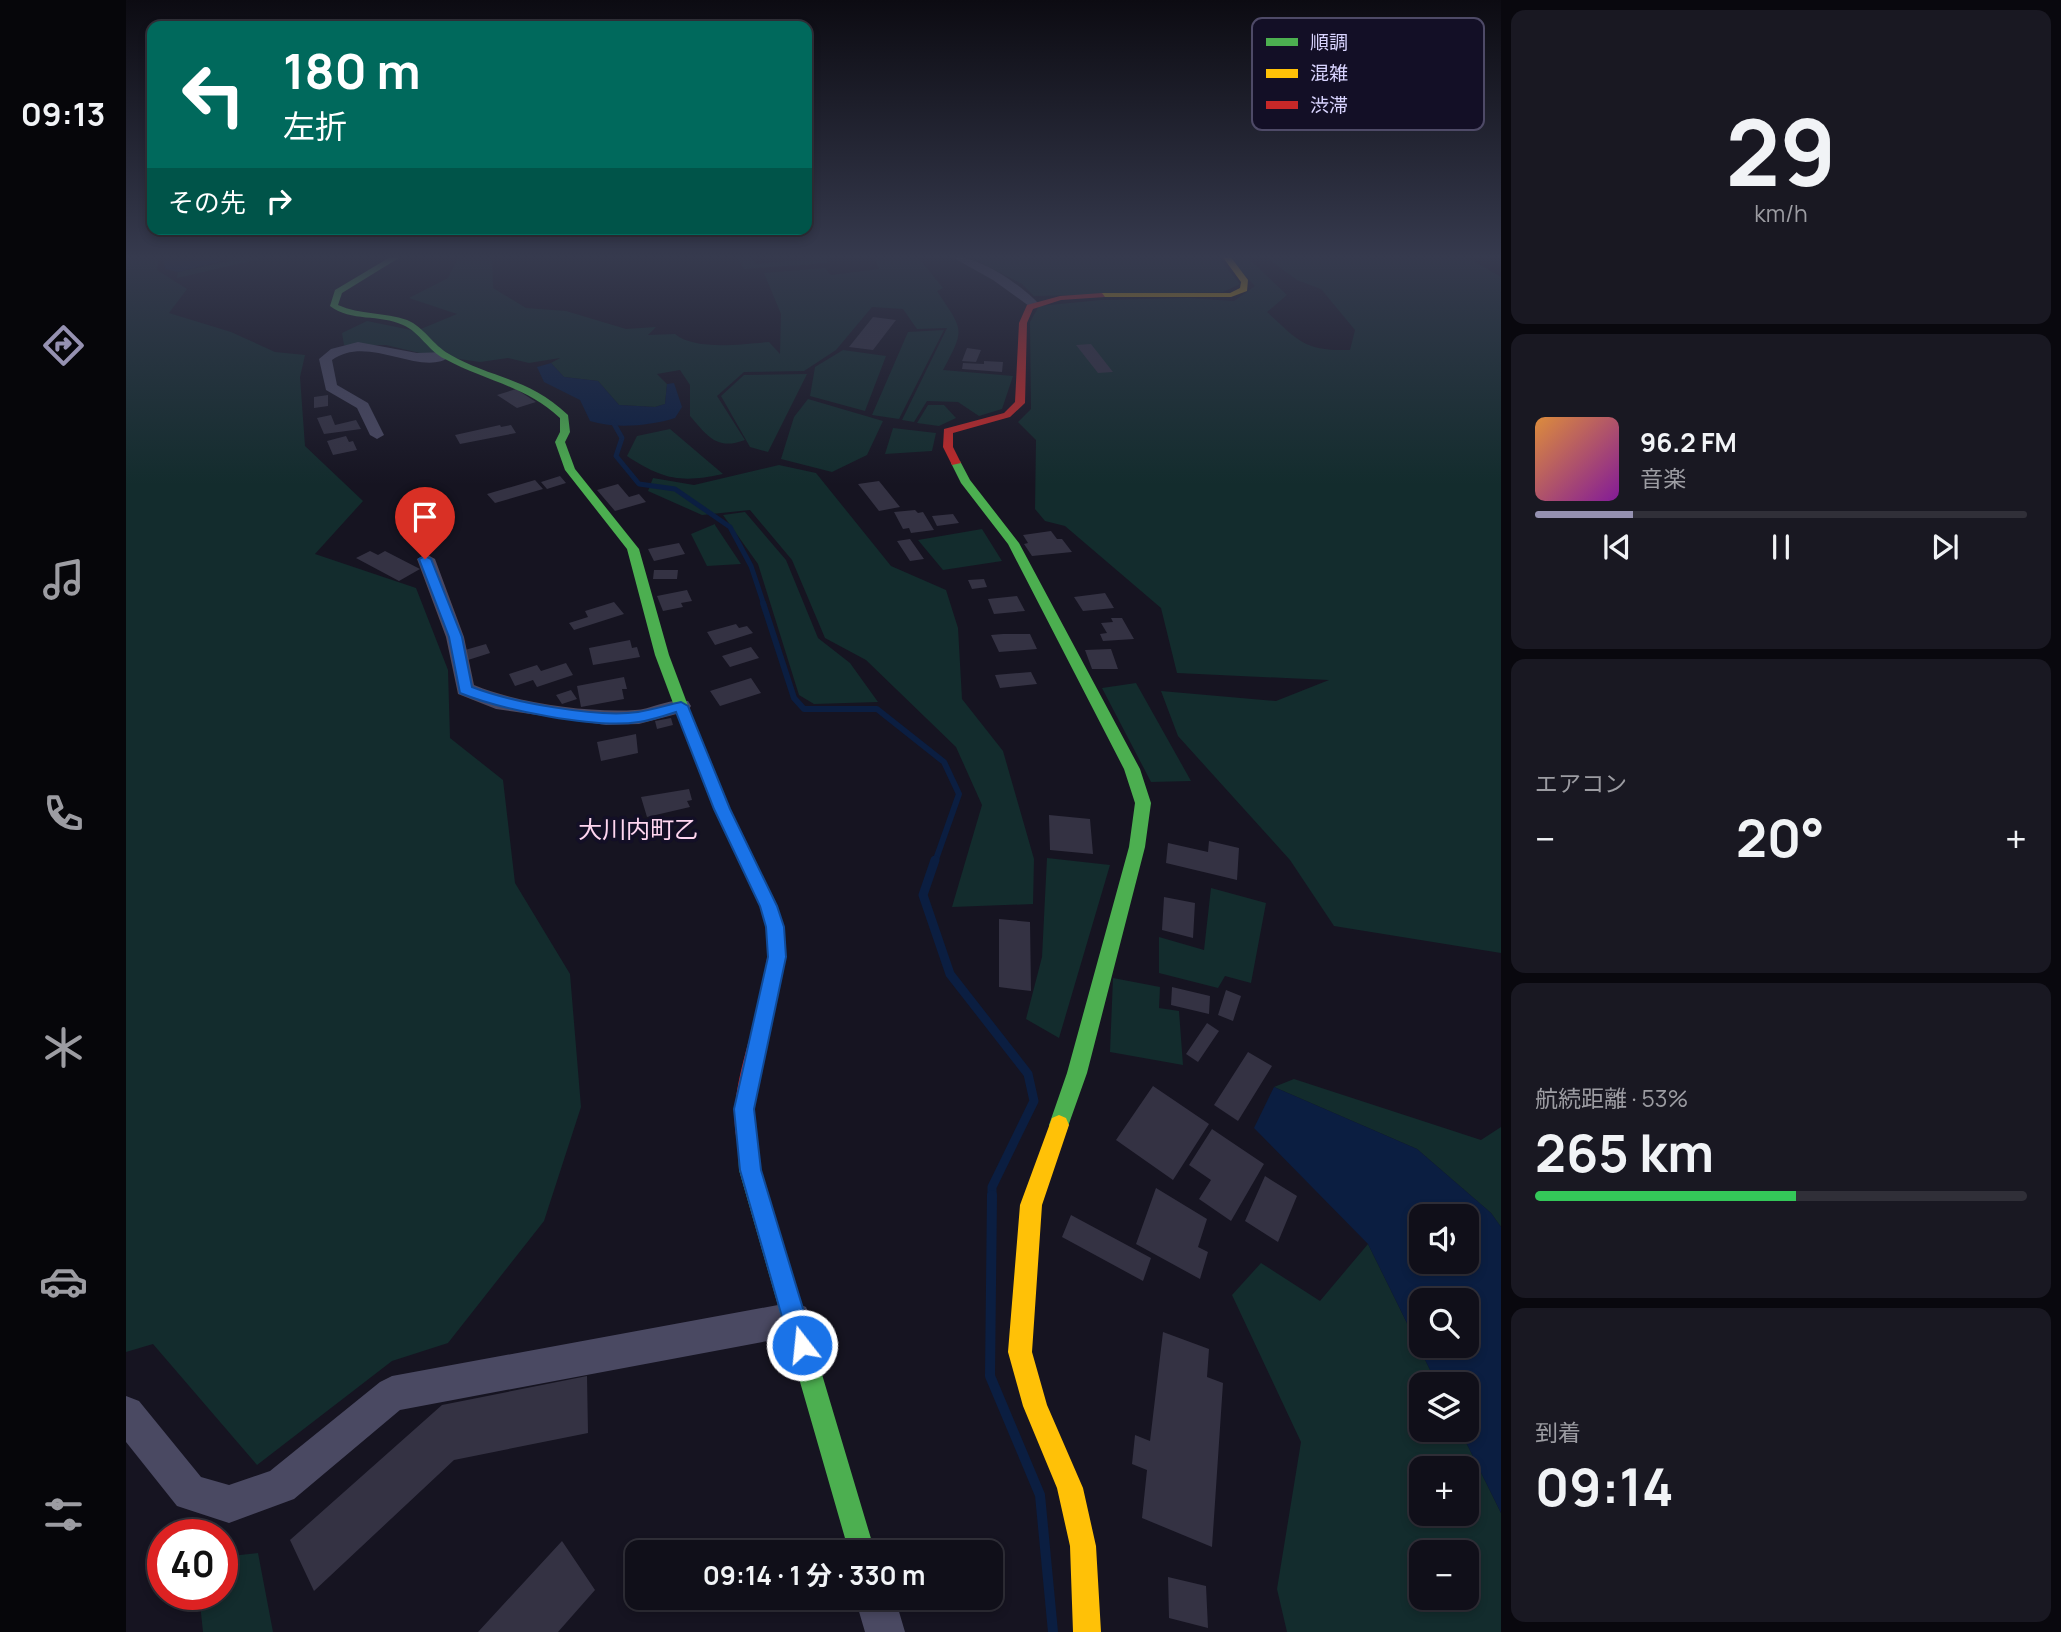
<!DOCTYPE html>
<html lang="ja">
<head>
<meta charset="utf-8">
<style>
	:root { --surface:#100f19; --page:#191822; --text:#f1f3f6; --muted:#9c9ca2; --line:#302f38; --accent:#9591b1 }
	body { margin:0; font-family:Manrope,"Noto Sans JP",sans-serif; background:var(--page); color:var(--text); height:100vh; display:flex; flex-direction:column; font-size:26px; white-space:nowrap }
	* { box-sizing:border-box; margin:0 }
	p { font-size:23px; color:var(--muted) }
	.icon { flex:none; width:38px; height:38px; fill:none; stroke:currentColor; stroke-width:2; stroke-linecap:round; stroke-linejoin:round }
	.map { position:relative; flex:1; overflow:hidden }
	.sheet { display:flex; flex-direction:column; gap:10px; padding:10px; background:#09080e; width:560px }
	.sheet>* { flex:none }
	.guide { position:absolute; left:21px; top:21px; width:665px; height:214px; border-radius:14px; box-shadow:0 4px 10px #0003,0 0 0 2px var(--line); background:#00695c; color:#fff; overflow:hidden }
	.controls { position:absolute; left:1283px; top:1204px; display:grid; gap:14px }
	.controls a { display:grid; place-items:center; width:70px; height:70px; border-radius:14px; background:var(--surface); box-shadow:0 4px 10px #0003,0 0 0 2px var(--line); font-size:35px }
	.speed { position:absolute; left:21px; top:1519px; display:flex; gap:14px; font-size:35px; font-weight:700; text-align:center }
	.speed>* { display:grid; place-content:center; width:91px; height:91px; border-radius:50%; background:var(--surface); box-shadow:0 4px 10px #0003,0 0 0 2px var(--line); line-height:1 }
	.speed .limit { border:10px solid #d22; background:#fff; color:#111 }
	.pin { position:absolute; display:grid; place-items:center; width:60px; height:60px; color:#fff; margin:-72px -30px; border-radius:50% 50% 50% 0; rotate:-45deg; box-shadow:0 0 7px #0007 }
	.pin .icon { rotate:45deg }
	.me { position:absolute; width:77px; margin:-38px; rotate:344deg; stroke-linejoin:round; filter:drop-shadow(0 0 5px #0008) }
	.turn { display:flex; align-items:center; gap:24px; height:147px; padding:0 21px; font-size:32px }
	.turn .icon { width:91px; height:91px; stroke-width:2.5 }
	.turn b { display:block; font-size:49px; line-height:60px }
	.then { display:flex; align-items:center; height:66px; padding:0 21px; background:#0003; gap:14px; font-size:26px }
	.big { font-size:52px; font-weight:700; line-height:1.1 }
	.sheet .tile { flex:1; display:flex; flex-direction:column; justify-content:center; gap:10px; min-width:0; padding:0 24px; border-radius:14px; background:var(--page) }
	.sheet .dial { align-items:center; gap:0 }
	.dial b { font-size:91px; line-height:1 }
	.song { display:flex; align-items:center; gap:21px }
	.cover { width:84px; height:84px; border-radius:10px; background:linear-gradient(135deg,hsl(30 70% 55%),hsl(290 70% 35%)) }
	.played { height:7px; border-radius:4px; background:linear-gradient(90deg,var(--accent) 20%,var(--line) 20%) }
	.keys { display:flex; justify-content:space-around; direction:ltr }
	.heat { display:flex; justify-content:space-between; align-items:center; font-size:38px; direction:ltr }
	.charge { height:10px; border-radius:5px; background:linear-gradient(90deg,#34c759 53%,var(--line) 0) }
	.trip { position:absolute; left:499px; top:1540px; width:378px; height:70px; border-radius:14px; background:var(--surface); box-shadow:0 4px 10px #0003,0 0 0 2px var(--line); font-weight:700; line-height:70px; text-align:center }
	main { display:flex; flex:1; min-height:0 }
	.tab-bar { display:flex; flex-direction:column; width:126px; justify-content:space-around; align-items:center; background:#06060a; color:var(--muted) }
	.tab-bar .icon { width:49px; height:49px }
	.tab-bar .selected { color:var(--accent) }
	.tab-bar b { font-size:32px; color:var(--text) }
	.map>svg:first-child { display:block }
	.green { fill:#132c2d; fill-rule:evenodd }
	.water { fill:#0b1e41; fill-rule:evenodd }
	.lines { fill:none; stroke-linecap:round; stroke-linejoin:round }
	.stream-far3 { stroke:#0b1e41; stroke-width:5 }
	.stream-far2 { stroke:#0b1e41; stroke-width:6 }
	.stream-far1 { stroke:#0b1e41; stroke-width:9 }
	.stream { stroke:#0b1e41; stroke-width:10 }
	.building { fill:#343243 }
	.street { fill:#4a4962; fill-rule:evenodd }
	.fast { fill:#4caf50; fill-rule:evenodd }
	.slow { fill:#ffc107; fill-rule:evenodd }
	.jam { fill:#c62828; fill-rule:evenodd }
	.route { fill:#1a73e8; stroke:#114b97; stroke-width:2 }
	.labels { text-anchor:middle; stroke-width:7; stroke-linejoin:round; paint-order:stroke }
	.quarter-label { font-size:24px; fill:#ffd6f0; stroke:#130f26 }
	.key { fill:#130f26; stroke:#4e4a67; stroke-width:2 }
	.key-label { font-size:19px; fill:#d9d4ff }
</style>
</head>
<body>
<main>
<nav class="tab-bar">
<b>09:13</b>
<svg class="icon selected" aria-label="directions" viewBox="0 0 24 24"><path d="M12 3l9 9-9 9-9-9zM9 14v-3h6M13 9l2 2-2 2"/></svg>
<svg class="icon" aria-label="music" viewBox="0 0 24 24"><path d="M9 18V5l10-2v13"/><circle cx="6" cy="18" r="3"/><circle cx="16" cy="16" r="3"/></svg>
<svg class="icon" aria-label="phone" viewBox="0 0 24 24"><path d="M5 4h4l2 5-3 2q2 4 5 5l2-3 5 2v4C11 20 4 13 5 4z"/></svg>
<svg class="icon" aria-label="climate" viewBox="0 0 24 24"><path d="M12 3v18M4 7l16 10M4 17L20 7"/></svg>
<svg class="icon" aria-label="car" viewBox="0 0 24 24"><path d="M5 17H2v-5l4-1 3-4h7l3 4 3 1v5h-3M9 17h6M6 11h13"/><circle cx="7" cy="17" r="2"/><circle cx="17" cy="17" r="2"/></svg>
<svg class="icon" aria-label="filters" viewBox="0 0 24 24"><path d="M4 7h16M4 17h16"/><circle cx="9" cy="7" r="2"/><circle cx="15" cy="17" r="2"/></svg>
</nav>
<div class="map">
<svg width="1375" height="1632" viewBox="0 0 1375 1632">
	<rect width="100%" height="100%" fill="#161421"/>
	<path class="green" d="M0,256H33L31,270L61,289L43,313L105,332L149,352L179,355L174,377L179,446L237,501L189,554L290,588L322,670L324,738L377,780L389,883L444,974L455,1107L418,1221L322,1343L266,1361L131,1465L27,1344L0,1352Z
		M104,256H146L51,278L52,272L103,261Z
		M333,256H366L367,288L400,308L440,311L500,329L530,327L522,335L549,334C569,351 617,344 643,342L654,354L655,314L638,273L699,268L705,275L753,269L748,256H791L817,288L811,291C837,331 840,327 817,370L887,376L876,409L853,416L832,402L801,401L788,422L776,420L821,328L791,329L777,309L746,307L710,350L678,371L618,372L591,396L619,440C590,451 581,435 564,416V385L554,370L531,374L541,384L539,404L529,407L493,405L472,381L438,377L425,363L434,358L403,363L382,358L354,362L298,354L260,345H218L216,333L241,321L290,331L331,314L283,298L322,278Z
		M610,256H625L630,264L690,258L689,256H698L702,263L618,269Z
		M843,256H1091L1114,284L1097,292L908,296L896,284Z
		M1107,256H1120L1161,295L1141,312C1174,342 1178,351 1224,350L1229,330L1195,289L1171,280L1138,256H1339L1375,277V953L1208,926L1164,860L1052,736L1035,691L1150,701L1203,680L1051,673L1035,608L939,526L919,521L909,509L910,440L892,422L905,409L904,322L913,306L975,300L1063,298L1108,301L1129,286L1107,263Z
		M818,330L773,419L746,415L782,332Z
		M717,350L760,356L739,411L684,396L689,367Z
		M681,374L642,452L624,447L595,396L618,375Z
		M682,399L757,421L741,455L706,472L655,459L668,417Z
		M802,405H818L830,418L813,426L791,423Z
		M767,428L810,433L806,451L759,454Z
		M544,429L597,474C556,483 537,480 501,456L511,436Z
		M653,465L690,473L765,566L820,590L832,628L836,699L877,751L908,859L907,904L826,907L856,805L830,747L740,660L699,638L666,560L624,510L576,515L522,491L527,478L568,485Z
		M619,512L660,560L692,638L724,663L752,702L688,704L673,695L632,564L597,515Z
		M589,524V525L615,564L581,566L565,534Z
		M856,529L876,561L817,570L792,540Z
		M1010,683L1065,781L1025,782L976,688Z
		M921,858L984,865L933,1038L900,1019L916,957Z
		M1085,888L1140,903L1125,983L1099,976L1092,988L1033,973V937L1078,950Z
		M987,978L1034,987L1033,1008L1053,1011L1057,1065L984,1052Z
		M1168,1079L1355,1140L1375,1127V1227L1365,1213L1291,1149L1148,1087Z
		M1242,1244L1311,1384H1295V1430H1334L1375,1513V1632H1161L1151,1589L1175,1442L1106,1295L1135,1263L1194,1301ZM1295,1468H1340V1514H1295ZM1295,1552H1340V1598H1295Z
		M132,1553L147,1632H77L73,1594H96V1557Z"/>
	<path class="water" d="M38,256H94L96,261L52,272L39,269Z
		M425,363L438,377L472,381L493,405L529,407L539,404L541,384L548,383L556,407L549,418C524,426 488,429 464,421L454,400L418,382L411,367Z
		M1148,1087L1291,1149L1365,1213L1375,1227V1513L1334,1430H1340V1384H1311L1242,1244L1128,1128ZM1340,1216V1262H1295V1216ZM1340,1300V1346H1295V1300Z"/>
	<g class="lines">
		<path class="stream-far3" d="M487,422L496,438L490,456L513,484L549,489L604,527L625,566L638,605"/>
		<path class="stream-far2" d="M637,603L668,698L678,709H751L818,762L833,794L809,862"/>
		<path class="stream-far1" d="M809,860L797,895L824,974L902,1074L908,1101L866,1187V1197"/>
		<path class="stream" d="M866,1195L864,1376L914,1495L927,1632"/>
	</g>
	<path class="building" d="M747,317L770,320L747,350L723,347Z
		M965,344L987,372L972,373L950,345Z
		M841,348L855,350L850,362L836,361Z
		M858,361L877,362L876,372L836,369L837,363L858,364Z
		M390,389L410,402L391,408L371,395Z
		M202,395V406L188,408V397Z
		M205,415L209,425L230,420L235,429L198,434L191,418Z
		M374,425L375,427L385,425L390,433L334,444L329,435Z
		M220,436L223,442L227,441L231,450L207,455L201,441Z
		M434,476L440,483L421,489L415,482Z
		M409,480L417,489L369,503L361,494Z
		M753,481L774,507L753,511L732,484Z
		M492,484L503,497L513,494L520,502L489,511L471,490Z
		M789,510L792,513L797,512L808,530L785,533L783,528L777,529L768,512Z
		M827,514L833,523L811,526L806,516Z
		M925,531L931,539H936L946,552L906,556L898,544L902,543L897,535Z
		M784,539L798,559L784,561L771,541Z
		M553,543L559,554L528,561L522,549Z
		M244,551L252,555L259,551L294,569L273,581L230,558Z
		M528,570H552L551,579H527Z
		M858,579L861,587L846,589L842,580Z
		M561,590L566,601L555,603L557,607L537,611L531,596Z
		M979,593L988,608L957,611L948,597Z
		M891,596L899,611L868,614L862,599Z
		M488,602L498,614L448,630L443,623L462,617L459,611Z
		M985,618H996L1008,639L977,641L974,634L981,633L975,623L987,622Z
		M610,624L613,628L621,626L627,633L589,645L581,632Z
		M877,634H904L911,649L873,652L865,635Z
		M504,640L506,648L511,647L514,657L467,665L463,648Z
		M360,644L364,653L342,660L339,650Z
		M625,647L633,658L604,667L596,656Z
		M985,649L992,669H966L959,650Z
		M440,663L447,675L411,687L407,680L389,686L383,674L411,665L415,671Z
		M905,672L911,684L874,688L869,675Z
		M498,677L501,689H496L498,699L455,707L451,686Z
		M625,678L635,693L594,706L584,691Z
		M445,690L451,699L436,704L430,695Z
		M545,718L547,725L531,729L529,721Z
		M510,734L512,753L475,761L471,742Z
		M563,789L566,800L561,801L564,807L521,817L515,797Z
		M923,815L964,819L967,854L924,850Z
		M1083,841L1113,848L1111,880L1040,863L1042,843L1082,852Z
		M1038,897L1069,903L1067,938L1036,930Z
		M873,919L904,922L905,991L873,987Z
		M1046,987L1084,996L1083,1014L1045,1005Z
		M1100,990L1115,996L1107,1021L1092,1015Z
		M1081,1023L1093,1031L1072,1062L1060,1054Z
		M1122,1052L1146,1066L1112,1121L1088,1105Z
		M1027,1086L1083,1124L1047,1180L990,1140Z
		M1086,1129L1138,1164L1105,1221L1073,1199L1085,1180L1063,1165Z
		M1139,1176L1171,1196L1152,1242L1119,1221Z
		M1030,1188L1081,1219L1072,1247L1082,1252L1074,1279L1010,1244Z
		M945,1215L1025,1258L1017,1281L936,1237Z
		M1037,1332L1083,1349L1081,1377L1097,1383L1086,1547L1016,1518L1021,1470L1006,1464L1009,1435L1024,1441Z
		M461,1376L462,1433L328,1460L188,1591L164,1540L316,1405Z
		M436,1541L469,1590L432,1632H352Z
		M1042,1577L1080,1586L1082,1628L1043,1618Z"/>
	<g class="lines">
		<path class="street" d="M824,256C853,256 893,283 913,304L903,306L867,280Z
			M232,342L291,353L319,352L325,356C296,379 243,333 206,360L211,385L242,403L258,435L251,439L244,435L231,408L200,390L193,359L205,349Z
			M300,554L309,559L338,637L348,685C391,703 463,713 509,710C527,709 545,697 562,701L565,706L562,711L513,724L480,725L370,709L332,694L320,637L291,559Z
			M668,1302L680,1307L685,1319L680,1331L668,1336L274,1410L168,1499L103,1523L51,1506L0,1442V1396L13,1401L75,1477L103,1485L144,1471L254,1382L266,1376Z
			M729,1598H769L779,1632H739Z"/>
		<path class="fast" d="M266,256H276L216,293L212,305C234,315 259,312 281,320C298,327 307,345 323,354C366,379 402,377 442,415L444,432L439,442L449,469L513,549L543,655L564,711L562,714H552L550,711L529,655L501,549L439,470L429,442L434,432V418C398,385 359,381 319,359C302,351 294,332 277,325C254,314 225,322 204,306L209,290Z
			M826,461H834L844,480L893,543L1014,769L1025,803L1019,847L961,1073L940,1132L933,1135L926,1132L923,1125L941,1073L1003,847L1009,803L998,769L882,544L835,483L825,463Z
			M622,1136L629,1139L635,1170L749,1552H723L613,1170L612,1146L615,1139Z"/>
		<path class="slow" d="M1096,256H1104L1122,280L1121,291L1105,297H976L972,295L976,293H1104L1114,288L1115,282Z
			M933,1115L940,1118L943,1125L916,1205L906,1352L921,1405L957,1488L970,1546L975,1632H947L944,1546L931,1488L897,1406L882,1352L894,1205L926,1118Z"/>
		<path class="jam" d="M976,293L979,297L935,300L907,309L901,323L899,403L884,417L827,433V447L835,463L826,465L817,447L818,429L878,413L889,402L893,323L901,305L934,296Z
			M557,706L564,711L604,809L651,906L658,927L660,957L628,1109L632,1146L629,1153L622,1156L615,1153C589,1092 652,995 640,928C635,896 608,851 593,820C577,785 564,747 550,711Z"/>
	</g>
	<linearGradient id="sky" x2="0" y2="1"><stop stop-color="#0c0b12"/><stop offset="0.53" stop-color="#363a4e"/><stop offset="1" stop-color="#363a4e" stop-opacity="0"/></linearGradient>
	<rect width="1375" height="485" fill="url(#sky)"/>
	<path class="route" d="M299,556L305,559L336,637L346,687C385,702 470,718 512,712C526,710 541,705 555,702L562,706L604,809L651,906L658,927L660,957L628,1109L635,1170L688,1345L684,1353L676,1356L667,1353L664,1345L614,1170L608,1109L642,957L640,927L634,906L588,809L550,712C538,716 526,720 513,722C469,729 376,710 334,693L323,637L293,559Z"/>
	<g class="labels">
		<g class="quarter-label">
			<text x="512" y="838">大川内町乙</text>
		</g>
	</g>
	<rect x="1126" y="18" width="232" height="112" rx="10" class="key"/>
	<rect x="1140" y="38" width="32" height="8" fill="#4caf50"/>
	<rect x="1140" y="69" width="32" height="9" fill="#ffc107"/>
	<rect x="1140" y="101" width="32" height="8" fill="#c62828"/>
	<g class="key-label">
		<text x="1184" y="49">順調</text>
		<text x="1184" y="80">混雑</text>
		<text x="1184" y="112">渋滞</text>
	</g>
</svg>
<div class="controls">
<a><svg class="icon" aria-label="sound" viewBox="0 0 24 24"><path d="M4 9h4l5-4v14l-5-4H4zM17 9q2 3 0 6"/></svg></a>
<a><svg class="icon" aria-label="search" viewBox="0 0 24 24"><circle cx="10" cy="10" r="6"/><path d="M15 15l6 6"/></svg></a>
<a><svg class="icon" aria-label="layers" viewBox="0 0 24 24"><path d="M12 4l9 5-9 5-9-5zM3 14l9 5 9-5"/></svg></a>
<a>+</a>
<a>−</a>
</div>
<div class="speed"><div class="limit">40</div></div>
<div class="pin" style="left:299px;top:559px;background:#d93025"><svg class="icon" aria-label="arrive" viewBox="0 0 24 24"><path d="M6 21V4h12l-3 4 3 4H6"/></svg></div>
<svg class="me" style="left:676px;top:1345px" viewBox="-20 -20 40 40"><circle r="17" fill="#1a73e8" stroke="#fff" stroke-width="3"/><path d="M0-11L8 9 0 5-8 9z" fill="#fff"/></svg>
<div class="trip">09:14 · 1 分 · 330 m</div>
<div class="guide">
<div class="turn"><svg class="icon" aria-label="left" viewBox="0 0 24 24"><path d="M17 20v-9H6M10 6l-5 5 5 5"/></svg><div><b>180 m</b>左折</div></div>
<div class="then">その先<svg class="icon" aria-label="right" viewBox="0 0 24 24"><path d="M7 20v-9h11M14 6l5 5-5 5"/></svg></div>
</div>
</div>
<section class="sheet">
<div class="tile dial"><b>29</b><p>km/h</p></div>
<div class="tile">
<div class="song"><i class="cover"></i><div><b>96.2 FM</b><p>音楽</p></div></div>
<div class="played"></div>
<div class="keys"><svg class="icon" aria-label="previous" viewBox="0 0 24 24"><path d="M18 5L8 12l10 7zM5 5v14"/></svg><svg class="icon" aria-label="pause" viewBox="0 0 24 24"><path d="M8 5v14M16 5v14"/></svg><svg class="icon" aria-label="next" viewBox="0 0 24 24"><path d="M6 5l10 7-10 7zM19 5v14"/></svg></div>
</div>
<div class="tile"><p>エアコン</p>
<div class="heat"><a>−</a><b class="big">20°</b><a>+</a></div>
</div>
<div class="tile"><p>航続距離 · 53%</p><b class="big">265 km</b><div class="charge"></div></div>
<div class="tile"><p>到着</p><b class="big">09:14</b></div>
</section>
</main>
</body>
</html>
